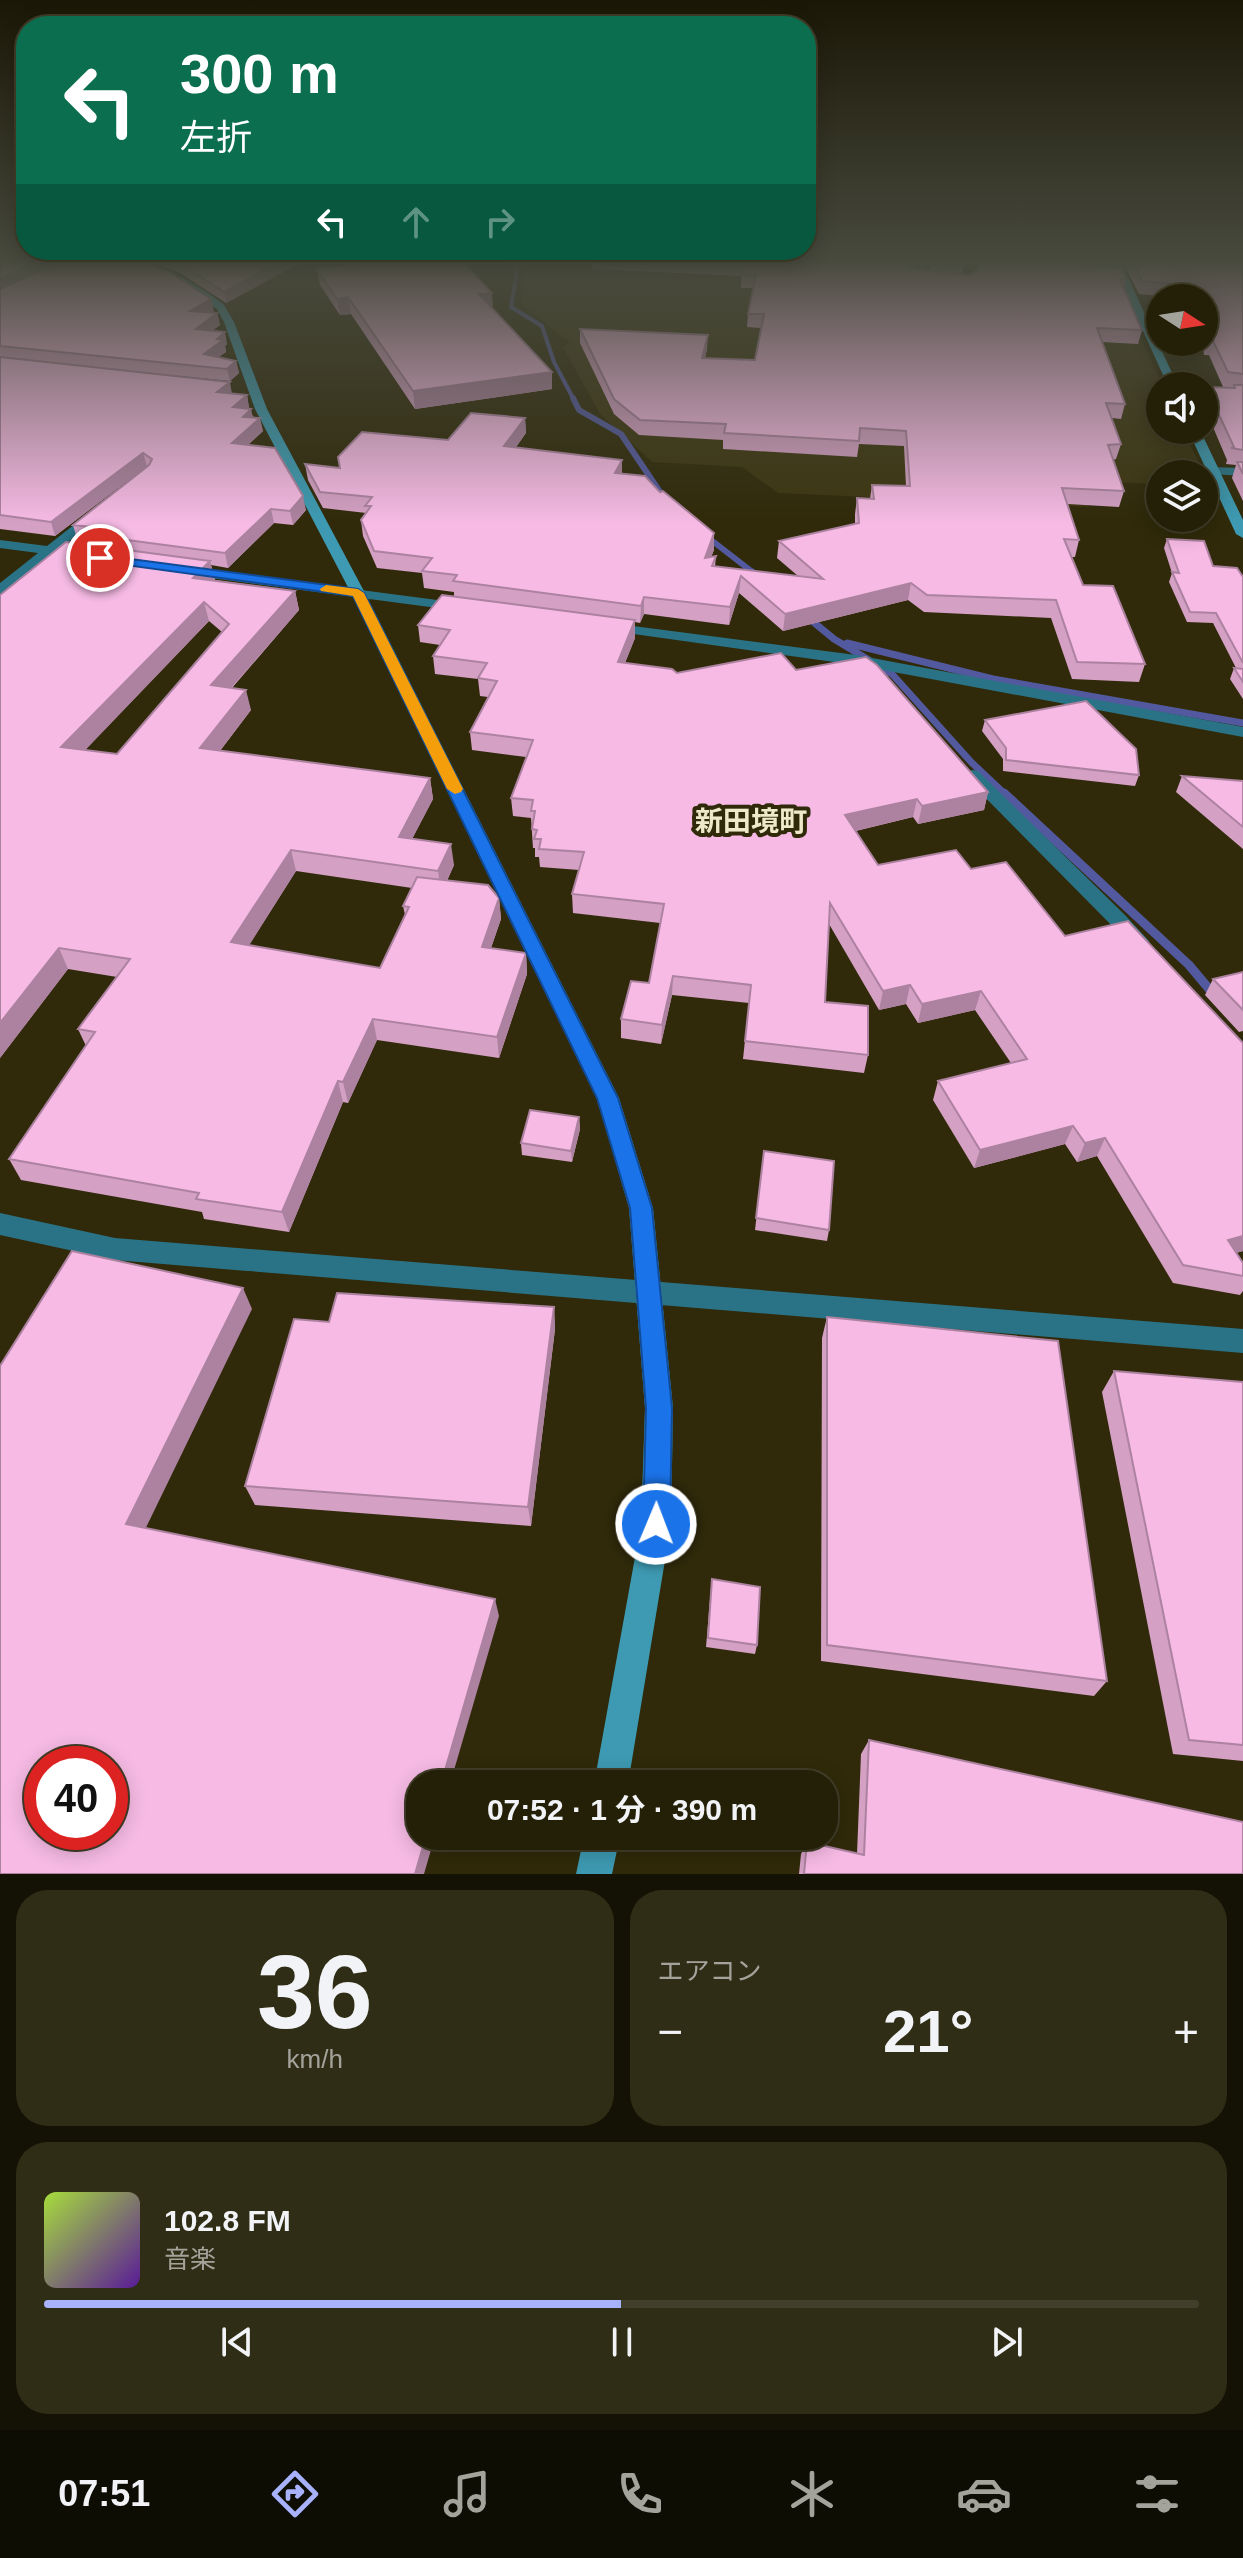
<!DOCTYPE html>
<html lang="ja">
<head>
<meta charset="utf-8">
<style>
	:root { --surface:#242008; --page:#302d16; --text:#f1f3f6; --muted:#a3a39c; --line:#413e29; --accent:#a7b1fc }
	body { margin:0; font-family:Helvetica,"Noto Sans JP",sans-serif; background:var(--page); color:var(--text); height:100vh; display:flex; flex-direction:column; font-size:30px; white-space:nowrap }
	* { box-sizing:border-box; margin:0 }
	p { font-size:26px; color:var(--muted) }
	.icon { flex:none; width:44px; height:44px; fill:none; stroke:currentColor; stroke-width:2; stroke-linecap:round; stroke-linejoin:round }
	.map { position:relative; height:1874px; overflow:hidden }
	.sheet { display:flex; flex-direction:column; gap:16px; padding:16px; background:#141204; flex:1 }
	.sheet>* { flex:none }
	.hud { position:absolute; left:16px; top:16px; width:800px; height:244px; border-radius:32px; box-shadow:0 4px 20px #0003,0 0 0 2px var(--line); background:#0b6e4f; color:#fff; overflow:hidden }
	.needle { width:52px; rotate:102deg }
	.controls { position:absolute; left:1146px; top:284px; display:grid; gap:16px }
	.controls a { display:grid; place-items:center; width:72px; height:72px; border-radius:50%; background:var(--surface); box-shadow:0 4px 20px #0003,0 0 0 2px var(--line); font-size:40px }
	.speed { position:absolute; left:24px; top:1746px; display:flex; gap:16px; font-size:40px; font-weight:700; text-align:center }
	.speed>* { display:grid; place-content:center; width:104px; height:104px; border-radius:50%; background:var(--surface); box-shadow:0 4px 20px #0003,0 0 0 2px var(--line); line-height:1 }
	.speed .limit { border:12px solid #d22; background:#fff; color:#111 }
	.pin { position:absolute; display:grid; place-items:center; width:68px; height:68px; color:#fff; margin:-34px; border:4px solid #fff; border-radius:50%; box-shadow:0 2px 8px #0007 }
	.me { position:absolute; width:88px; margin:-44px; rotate:1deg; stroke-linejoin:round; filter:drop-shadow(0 0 6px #0008) }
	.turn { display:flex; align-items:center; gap:28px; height:168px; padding:0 32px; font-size:36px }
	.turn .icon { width:104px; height:104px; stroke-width:2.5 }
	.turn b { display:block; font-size:56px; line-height:68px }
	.lanes { display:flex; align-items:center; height:76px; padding:0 32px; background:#0003; justify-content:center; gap:40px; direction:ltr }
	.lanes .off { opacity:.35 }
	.big { font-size:60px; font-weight:700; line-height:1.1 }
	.sheet .card { flex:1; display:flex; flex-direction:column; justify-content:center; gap:12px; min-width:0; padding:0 28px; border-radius:32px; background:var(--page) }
	.sheet .dial { align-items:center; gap:0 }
	.dial b { font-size:104px; line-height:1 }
	.song { display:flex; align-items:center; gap:24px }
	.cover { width:96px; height:96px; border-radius:12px; background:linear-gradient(135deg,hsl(80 70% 55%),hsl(270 70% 35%)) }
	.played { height:8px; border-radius:4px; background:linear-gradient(90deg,var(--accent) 50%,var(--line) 50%) }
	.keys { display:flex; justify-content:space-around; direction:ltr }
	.heat { display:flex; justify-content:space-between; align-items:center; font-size:44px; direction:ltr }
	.sheet .tiles { flex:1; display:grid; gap:16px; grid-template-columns:1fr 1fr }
	.card:last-child { grid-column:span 2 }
	.trip { position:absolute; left:406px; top:1770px; width:432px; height:80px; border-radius:32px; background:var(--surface); box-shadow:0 4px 20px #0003,0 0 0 2px var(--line); font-weight:700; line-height:80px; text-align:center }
	.dock { display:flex; height:128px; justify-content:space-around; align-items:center; background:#0e0d03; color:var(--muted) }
	.dock .icon { width:56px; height:56px }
	.dock .on { color:var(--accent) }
	.dock b { font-size:36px; color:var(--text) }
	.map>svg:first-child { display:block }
	.built { fill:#3d3611 }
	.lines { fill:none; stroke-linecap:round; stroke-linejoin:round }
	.stream-far3 { stroke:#53599e; stroke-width:4 }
	.stream-far2 { stroke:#53599e; stroke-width:6 }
	.stream-far1 { stroke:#53599e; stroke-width:7 }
	.stream { stroke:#53599e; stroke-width:9 }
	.street { fill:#2a7386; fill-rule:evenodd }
	.secondary { fill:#3d9ab2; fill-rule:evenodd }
	.wall { fill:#d4a0c4; fill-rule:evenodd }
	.shaded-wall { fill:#ac82a0 }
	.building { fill:#f6bae4; stroke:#ac82a0; stroke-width:2; fill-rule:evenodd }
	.route { fill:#1a73e8; stroke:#114b97; stroke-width:2 }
	.slow { fill:#f59e0b }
	.labels { text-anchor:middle; stroke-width:8; stroke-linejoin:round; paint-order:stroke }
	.neighbourhood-label { font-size:28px; font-weight:bold; fill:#eee9cb; stroke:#302a0a }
</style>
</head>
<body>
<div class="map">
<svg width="1243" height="1874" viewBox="0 0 1243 1874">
	<rect width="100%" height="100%" fill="#302a0a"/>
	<path class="built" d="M519,260H761L1129,313L1163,386H1160V430H1183L1204,474H1160V484L1084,481L1088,507L778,493L742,467L652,462L600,414L563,347L570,342L522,305L525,273Z"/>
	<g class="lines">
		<path class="stream-far3" d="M510,260L517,271L511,307L542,326L554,362L574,400"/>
		<path class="stream-far2" d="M573,398L579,410L621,434L660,492
			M706,536L755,574"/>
		<path class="stream-far1" d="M752,572L757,576
			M806,616L834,639L892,674L972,763L1006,795
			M847,643L993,679L1243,723"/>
		<path class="stream" d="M1004,793L1189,965L1215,996"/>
		<path class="street" d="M922,260H931L920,278L916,275Z
			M952,260H988L1011,265L1007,268Z
			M1209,467L1243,468V476L1213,474L1209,473Z
			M89,513L100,516L61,548L84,552V558L52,555L0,594V583L38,553L0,548V540L47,546Z
			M186,567L460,603L467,607L460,611L181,574L179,571Z
			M610,623L856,655L1243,727V737L856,665L605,630L603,627Z
			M972,770L978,771L1125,915L1149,941L1146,946H1132L963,775Z
			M0,1213L115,1238L1243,1329V1353L115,1260L0,1235Z"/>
		<path class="secondary" d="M1111,260H1120L1178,386H1168Z
			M175,277H181L210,294L224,305L234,322L267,409L365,593L619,1098L653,1208L673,1408L671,1524L628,1784H594L641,1524L645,1408L629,1208L597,1098L351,593L255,409L224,322L217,309L175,281Z
			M1188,430H1200L1243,520V538L1236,534Z
			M584,1836H620L612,1874H576Z"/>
	</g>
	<path class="wall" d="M0,260L214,311L210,313H217L220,325L213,330L227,344L225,346L226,352L218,357L236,361L239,373L230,381L159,374L232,394L247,395L249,408L248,409L263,431L248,445L306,510L293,525L274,523L228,568L211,565L215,580L295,591L299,610L232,688L251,710L220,751L430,778L433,799L412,839L454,865L447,881L499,898L501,919L491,948L526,953L527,974L499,1058L377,1040L348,1103L343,1102L289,1232L204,1219L202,1212L21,1180L9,1159L86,1046L78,1029L117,977L68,969L0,1058L86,545L84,540L77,539L73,525L147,466L55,536L0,529ZM209,621L222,632L117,754L85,750ZM296,871L412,888L403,906L405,915L380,968L249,945Z
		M144,260H305L226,303L180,273Z
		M592,260H920L916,268L929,270L930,260H965L962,274L969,275L977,270L980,260H1115L1113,267L1126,279L1124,288L1142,330L1138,344L1102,342L1125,404L1121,419L1112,418L1121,444L1116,459L1113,460L1124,491L1119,507L1068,504L1079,540L1075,557H1071L1083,585L1145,664L1139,682L1072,679L1051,618L924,612L908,600L783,631L739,593L729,625L644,614L640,623L635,622V638L625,663L677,673L796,670L988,792L984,810L918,824L913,817L856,831L878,865L971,869L1065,936L1243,1043V1251L1236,1253L1243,1263V1291L1240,1295L1173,1283L1097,1156L1077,1162L1065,1144L974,1168L933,1100L938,1081L1011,1063L975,1010L918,1023L906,1004L879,1010L829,924L825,1002L868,1055L864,1073L743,1059L749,1003L672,995L661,1044L621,1038V1019L649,983L660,923L573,913L572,894L579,870L540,867L539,857H535V848H533L531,818L513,816L511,798L526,757L472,750L470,732L488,697L480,696L478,679L435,674L433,656L440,645L420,642L418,625L454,596V592L424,588L422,573L377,568L363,536L361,520L366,513L323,508L308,480L305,464L340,468L448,440L525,418L526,433L516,447L622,474L714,550L711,557L716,556L715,566L798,576L777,558L779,541L855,524V514L857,498L870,499L872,485L906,486L904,446L859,444L857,457L723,449V440L639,435L614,414L580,343V329L707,349L705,358L755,360L761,328L747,327L748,314L754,288H741V276L592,269Z
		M1122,260H1226V262L1243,260V501L1232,478L1236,465L1226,464L1227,460L1204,406V394L1206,387H1223L1209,355H1204L1202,342H1204V298H1183L1139,294Z
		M317,269L493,309L552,389L415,409L351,314L340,315L320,285Z
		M1167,539L1213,566L1243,577V699L1230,679L1234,668H1236L1213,623L1187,622L1169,582L1172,573L1164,548Z
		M985,720L1139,775L1135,786L1003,771V759L982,731Z
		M1182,776L1243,781V849L1176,792Z
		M1243,972V1031L1239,1032L1205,995L1213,979Z
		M579,1117L580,1129L572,1162L522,1155L521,1143Z
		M764,1151L829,1230L827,1241L755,1230Z
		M554,1307L555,1329L531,1526L255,1505L245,1486L329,1322Z
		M827,1317L1107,1681L1094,1696L821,1661L822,1338Z
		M1114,1371L1243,1382V1761L1173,1754L1102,1392Z
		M711,1588L757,1645L755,1654L706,1647Z
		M869,1740L1243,1874H799L801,1854L807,1842L857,1854L861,1754Z"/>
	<path class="shaded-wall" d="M41,260H68L0,292V279Z
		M283,260H305L226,303L224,292Z
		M915,260H920L909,280L911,268Z
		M492,293L493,309L479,294Z
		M348,297L351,314L340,315L337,299Z
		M211,299L214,311L193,323L190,311Z
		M217,313L220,325L199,341L196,329Z
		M225,332L227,344L225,346L226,352L206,366L204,354Z
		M708,335L707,349L701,372L702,358Z
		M236,361L239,373L230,381L227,369Z
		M552,372V389L415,409L413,391Z
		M230,382L232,394L217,392Z
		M247,395L249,408L235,420L233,407Z
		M251,409L254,422L243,417Z
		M260,418L263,431L235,457L232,443Z
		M525,418L526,433L506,461L504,446Z
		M143,453L147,466L55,536L51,522Z
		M622,460V476L615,473Z
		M303,496L306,510L293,525L290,511Z
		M271,509L274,523L228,568L225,553Z
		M714,533V550L704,575L705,558Z
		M210,561L215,580L193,578Z
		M741,576L739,593L729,625L730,607Z
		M911,583L908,600L783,631L785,614Z
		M295,591L299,610L216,705L211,685Z
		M644,597V614L640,623L641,606Z
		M204,602L209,621L69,767L61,747Z
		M635,620V638L618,680V662Z
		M246,690L251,710L206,769L200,748Z
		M430,778L433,799L402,858L399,837Z
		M988,792L984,810L918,824L922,806Z
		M917,799L913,817L842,834L845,815Z
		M451,844L454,865L441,892L438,871Z
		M291,850L296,871L238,963L231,942Z
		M499,898L501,919L484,968L482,947Z
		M59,948L68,969L0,1058V1023Z
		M526,953L527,974L499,1058L497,1037Z
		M673,976L672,995L661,1044L662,1025Z
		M910,985L906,1004L879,1010L883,991Z
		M981,991L975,1010L918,1023L922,1004Z
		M373,1019L377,1040L348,1103L343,1082Z
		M338,1081L343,1102L289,1232L282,1212Z
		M579,1117L580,1129L572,1162L571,1151Z
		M1073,1126L1065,1144L974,1168L980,1150Z
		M1105,1138L1097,1156L1077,1162L1085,1143Z
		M1243,1236V1251L1217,1258L1228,1240Z
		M243,1288L252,1309L139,1542L126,1524Z
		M554,1307L555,1329L531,1526L528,1507Z
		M495,1599L499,1616L450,1784H441Z
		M426,1836H435L424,1874H415Z"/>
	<path class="building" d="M0,260H41L0,279Z
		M64,260H138L169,272L211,299L190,311L217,313L196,329L225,332L217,339L223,340L204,354L236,361L227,369L0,346V289Z
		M172,260H283L224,292L178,262Z
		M395,260H461L492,293L479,294L552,372L413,391L348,297L337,299L317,269Z
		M682,260H848L868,263L871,260H915L911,268L969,275L977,270L980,260H1044L1120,268L1126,279H1120L1142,330L1097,328L1125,404L1106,403L1121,444L1108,445L1124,491L1062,488L1079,540L1064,539L1083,585L1113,586L1145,664L1077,662L1056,600L927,595L911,583L785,614L741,576L730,607L644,597L641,606L453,581L457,575L422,571L432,558L374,551L361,520L371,506H365L372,497L320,492L305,464L340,468L338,457L362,432L448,440L471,413L525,418L504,446L622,460L615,473L645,476L660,492L663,491L714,533L705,558L716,556L712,566L823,579L779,541L859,523L857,498L874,499L872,485L910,486L906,431L860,428L859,441L724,433L726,424L640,420L614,399L580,329L708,335L702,358L755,360L764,314H748L756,275H741L744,263Z
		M938,260H964L963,263Z
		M1132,260H1226V262L1243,260V374L1228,372L1213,341H1209L1204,320V298H1199L1196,286L1142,281Z
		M0,357L230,382L217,392L247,395L233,407L251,409L243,417L260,418L232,443L275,448L303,496L290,511L271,509L225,553L82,534L91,527L73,525L149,465L152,459L143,453L51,522L0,515Z
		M1234,385H1243V450L1231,448L1234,447L1206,387L1235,388Z
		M1237,462H1243V474Z
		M1167,539L1204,541L1213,566L1237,568L1243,577V663L1216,613L1190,612L1172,572L1179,573Z
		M66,542L210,561L193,578L295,591L211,685L246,690L200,748L430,778L399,837L451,844L438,871L291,850L231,942L380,968L409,907L403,906L417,877L488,885L499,898L482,947L526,953L497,1037L373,1019L343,1082L338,1081L282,1212L196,1199L199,1193L9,1159L95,1032L78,1029L130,959L59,948L0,1023V595ZM204,602L229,624L117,754L61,747Z
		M442,595L635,620L618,662L672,669L677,673L781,653L796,670L866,657L877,665L988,792L922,806L917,799L845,815L878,865L956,850L971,869L1006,862L1065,936L1128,921L1243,1043V1236L1228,1240L1243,1263V1276L1183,1265L1105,1138L1085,1143L1073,1126L980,1150L938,1081L1027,1059L981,991L922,1004L910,985L883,991L830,903L825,1002L868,1006V1055L745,1041L751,985L673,976L662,1025L621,1019L631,981L649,983L664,904L572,894L584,852L539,849L541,839H534L537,830L532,829L535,811H531L533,800L511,798L533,740L470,732L497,681L478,678L487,663L433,656L450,630L418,625Z
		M1234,668L1243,669V682Z
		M1086,701L1136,749L1139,775L1006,760V748L985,720Z
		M1182,776L1243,781V827Z
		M1243,972V1010L1213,979Z
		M530,1110L579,1117L571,1151L521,1143Z
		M764,1151L834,1161L829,1230L756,1218Z
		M72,1251L243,1288L126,1524L495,1599L441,1784H420V1836H426L415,1874H0V1366ZM42,1764H110V1832H42Z
		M337,1293L554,1307L528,1507L245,1486L294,1319L329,1322Z
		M827,1317L1058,1341L1107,1681L827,1645Z
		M1114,1371L1243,1382V1745L1189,1740Z
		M712,1579L760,1587L757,1645L708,1638Z
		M869,1740L1243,1822V1874H804L807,1842L864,1855Z"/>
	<linearGradient id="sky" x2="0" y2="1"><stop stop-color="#1a1706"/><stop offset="0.5" stop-color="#484a3e"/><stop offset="1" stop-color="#484a3e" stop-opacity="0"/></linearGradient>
	<rect width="1243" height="523" fill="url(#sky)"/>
	<path class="route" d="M100,555L358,589L364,593L618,1098L652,1208L672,1408L670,1524L666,1533L656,1537L647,1533L643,1524L646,1408L630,1208L597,1098L353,596L96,561V556Z"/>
	<path class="slow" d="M326,585L358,589L364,593L463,789L461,792L455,794L447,789L353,596L321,591L320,589Z"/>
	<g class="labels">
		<g class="neighbourhood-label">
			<text x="751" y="831">新田境町</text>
		</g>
	</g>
</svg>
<div class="controls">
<a><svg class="needle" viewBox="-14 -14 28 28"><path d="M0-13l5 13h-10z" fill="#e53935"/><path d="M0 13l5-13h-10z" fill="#a3a39c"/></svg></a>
<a><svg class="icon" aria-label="sound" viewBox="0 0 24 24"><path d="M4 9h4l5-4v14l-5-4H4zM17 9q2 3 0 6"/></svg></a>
<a><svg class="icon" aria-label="layers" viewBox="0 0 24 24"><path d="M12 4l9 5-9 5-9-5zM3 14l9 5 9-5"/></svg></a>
</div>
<div class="speed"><div class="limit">40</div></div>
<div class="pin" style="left:100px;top:558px;background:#d93025"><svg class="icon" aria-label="arrive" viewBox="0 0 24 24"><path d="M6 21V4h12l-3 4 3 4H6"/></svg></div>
<svg class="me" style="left:656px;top:1524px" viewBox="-20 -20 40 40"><circle r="17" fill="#1a73e8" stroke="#fff" stroke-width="3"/><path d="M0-11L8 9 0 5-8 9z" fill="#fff"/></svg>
<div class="trip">07:52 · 1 分 · 390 m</div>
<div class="hud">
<div class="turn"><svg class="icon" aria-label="left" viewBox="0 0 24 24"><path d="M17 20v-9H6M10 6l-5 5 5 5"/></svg><div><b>300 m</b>左折</div></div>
<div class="lanes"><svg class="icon" aria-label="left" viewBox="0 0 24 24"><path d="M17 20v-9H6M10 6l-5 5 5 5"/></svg><svg class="icon off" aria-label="ahead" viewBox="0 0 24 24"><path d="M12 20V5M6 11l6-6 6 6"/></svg><svg class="icon off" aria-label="right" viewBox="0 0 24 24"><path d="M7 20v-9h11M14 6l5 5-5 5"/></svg></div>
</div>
</div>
<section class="sheet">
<div class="tiles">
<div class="card dial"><b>36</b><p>km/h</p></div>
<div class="card"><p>エアコン</p>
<div class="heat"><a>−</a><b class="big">21°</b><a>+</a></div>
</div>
<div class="card">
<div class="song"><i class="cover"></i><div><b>102.8 FM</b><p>音楽</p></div></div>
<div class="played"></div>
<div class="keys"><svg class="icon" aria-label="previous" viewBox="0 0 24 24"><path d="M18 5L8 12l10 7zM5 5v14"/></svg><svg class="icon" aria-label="pause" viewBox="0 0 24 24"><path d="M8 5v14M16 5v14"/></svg><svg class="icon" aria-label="next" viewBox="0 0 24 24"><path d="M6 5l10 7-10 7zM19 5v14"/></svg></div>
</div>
</div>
</section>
<nav class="dock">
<b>07:51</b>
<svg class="icon on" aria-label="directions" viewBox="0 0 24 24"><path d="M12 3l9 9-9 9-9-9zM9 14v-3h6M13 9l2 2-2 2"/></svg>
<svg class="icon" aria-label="music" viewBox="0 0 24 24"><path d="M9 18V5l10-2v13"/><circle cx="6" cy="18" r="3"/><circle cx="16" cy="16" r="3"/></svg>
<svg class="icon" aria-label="phone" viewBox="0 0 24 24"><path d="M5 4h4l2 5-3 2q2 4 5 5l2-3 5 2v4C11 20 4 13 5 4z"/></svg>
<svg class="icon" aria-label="climate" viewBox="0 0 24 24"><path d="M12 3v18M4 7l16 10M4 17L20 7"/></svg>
<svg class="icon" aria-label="car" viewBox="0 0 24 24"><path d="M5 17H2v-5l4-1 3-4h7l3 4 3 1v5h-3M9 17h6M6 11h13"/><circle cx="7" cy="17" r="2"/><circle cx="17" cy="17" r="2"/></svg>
<svg class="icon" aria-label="filters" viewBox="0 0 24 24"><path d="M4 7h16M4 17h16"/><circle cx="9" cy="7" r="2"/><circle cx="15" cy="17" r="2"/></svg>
</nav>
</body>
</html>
